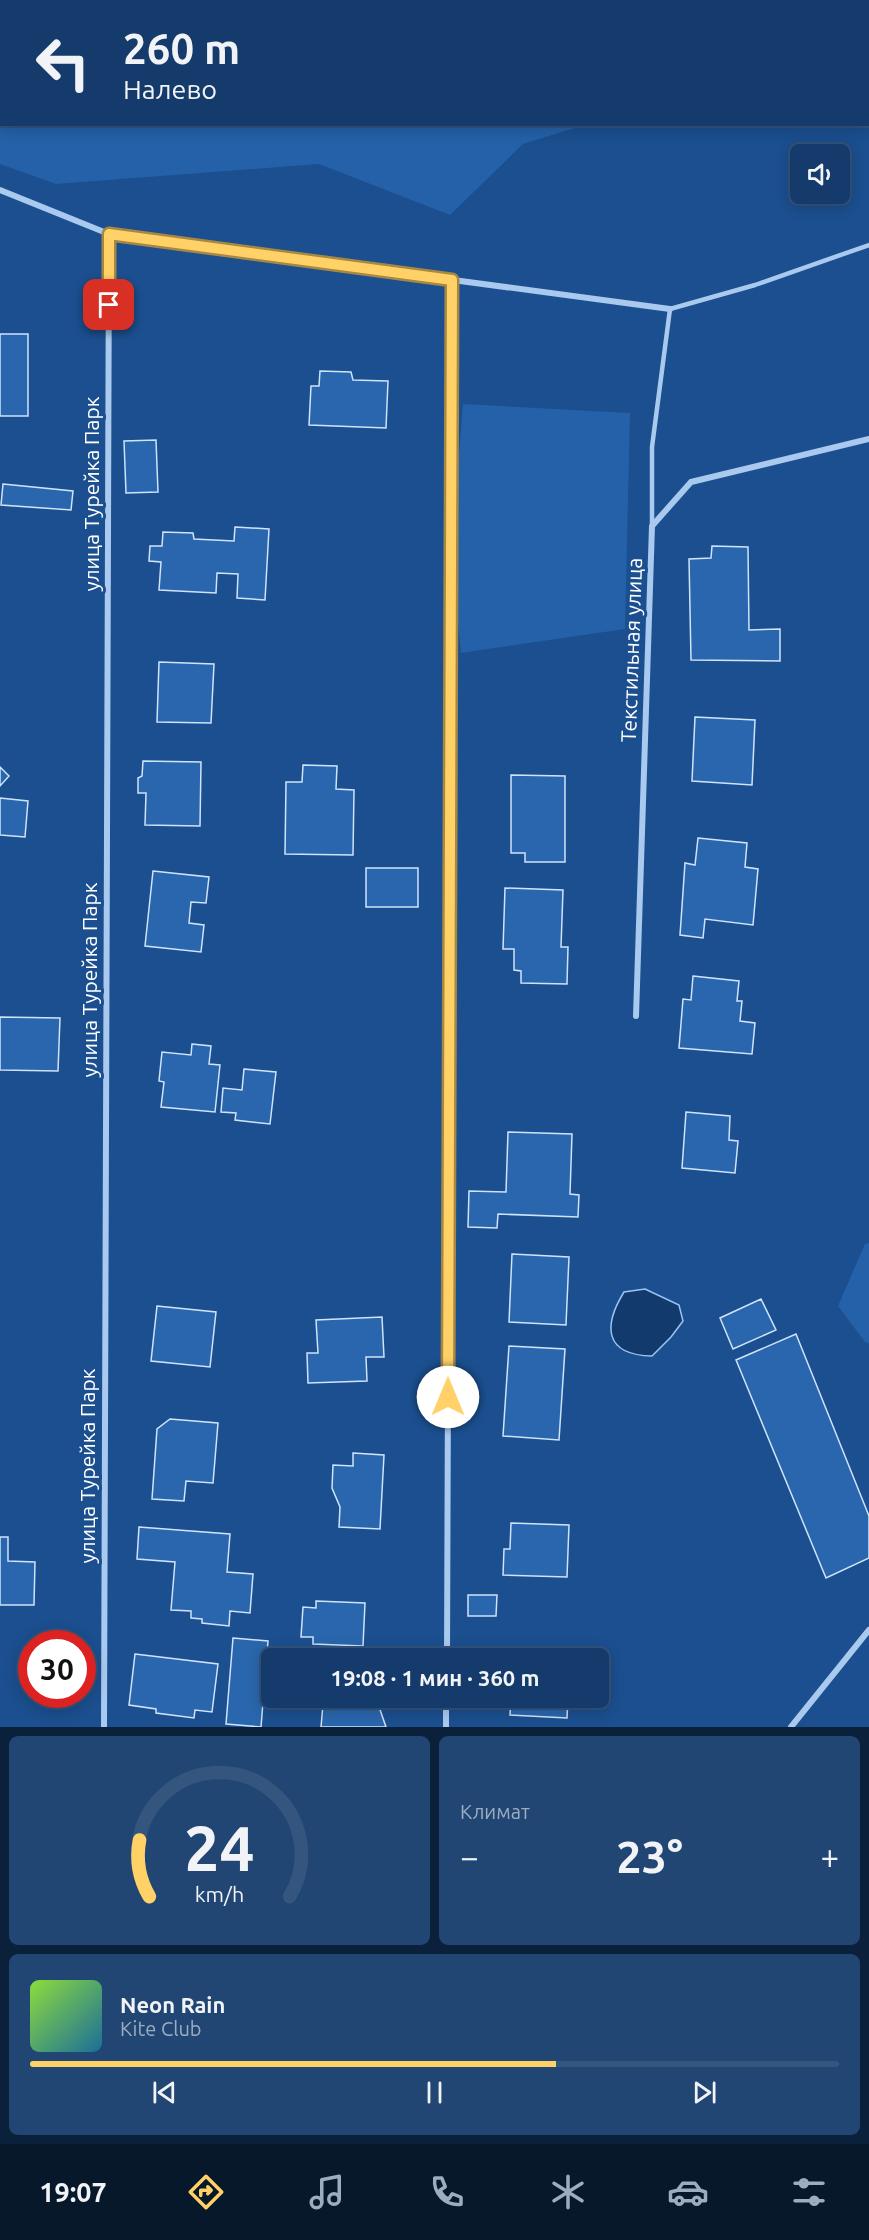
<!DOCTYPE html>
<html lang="ru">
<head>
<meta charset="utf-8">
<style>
	:root { --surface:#143b6b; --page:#214673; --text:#f1f3f6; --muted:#9dadc1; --line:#33557e; --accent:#ffd166 }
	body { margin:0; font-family:Ubuntu,sans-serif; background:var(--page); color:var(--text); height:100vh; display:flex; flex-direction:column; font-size:22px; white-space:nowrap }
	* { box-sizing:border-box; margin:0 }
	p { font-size:20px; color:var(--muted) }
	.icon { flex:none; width:33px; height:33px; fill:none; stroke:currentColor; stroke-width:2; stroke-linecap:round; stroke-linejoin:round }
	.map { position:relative; height:1727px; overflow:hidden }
	.sheet { display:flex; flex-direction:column; gap:9px; padding:9px; background:#0b203b; flex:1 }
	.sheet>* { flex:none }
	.guide { position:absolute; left:0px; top:0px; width:870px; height:126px; box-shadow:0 3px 15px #0003,0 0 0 2px var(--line); background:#143b6b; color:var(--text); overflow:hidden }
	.controls { position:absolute; left:790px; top:144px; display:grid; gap:12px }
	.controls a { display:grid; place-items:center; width:60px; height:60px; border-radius:9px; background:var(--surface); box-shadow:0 3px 15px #0003,0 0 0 2px var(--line); font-size:30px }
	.speed { position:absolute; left:18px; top:1630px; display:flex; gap:12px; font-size:30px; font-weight:700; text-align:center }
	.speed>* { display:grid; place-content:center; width:78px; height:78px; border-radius:50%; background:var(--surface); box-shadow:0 3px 15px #0003,0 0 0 2px var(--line); line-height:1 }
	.speed .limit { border:9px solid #d22; background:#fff; color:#111 }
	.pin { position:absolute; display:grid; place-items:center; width:51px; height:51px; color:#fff; margin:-26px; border-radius:12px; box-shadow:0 3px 9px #0006 }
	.me { position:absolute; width:66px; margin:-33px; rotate:0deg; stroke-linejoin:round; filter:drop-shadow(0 0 4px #0008) }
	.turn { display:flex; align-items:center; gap:21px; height:126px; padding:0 24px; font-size:27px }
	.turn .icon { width:78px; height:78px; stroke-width:2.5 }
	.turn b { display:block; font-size:42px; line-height:51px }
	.big { font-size:45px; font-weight:700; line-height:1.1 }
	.sheet .tile { flex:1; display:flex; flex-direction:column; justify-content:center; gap:9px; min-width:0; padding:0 21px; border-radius:9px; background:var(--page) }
	.sheet .dial { align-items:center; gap:0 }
	.dial svg { height:156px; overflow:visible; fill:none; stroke:var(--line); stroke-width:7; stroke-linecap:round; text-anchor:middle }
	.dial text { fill:var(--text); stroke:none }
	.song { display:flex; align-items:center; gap:18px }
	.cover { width:72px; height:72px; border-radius:9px; background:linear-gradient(135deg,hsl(90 70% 55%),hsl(200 70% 35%)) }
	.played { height:6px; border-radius:3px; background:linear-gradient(90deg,var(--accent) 65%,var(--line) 65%) }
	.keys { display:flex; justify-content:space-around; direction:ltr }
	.heat { display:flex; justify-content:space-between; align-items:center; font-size:33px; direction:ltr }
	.sheet .tiles { flex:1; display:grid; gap:9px; grid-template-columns:1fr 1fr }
	.tile:last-child { grid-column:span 2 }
	.trip { position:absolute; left:261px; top:1648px; width:348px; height:60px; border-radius:9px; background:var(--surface); box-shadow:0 3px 15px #0003,0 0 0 2px var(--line); font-weight:700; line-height:60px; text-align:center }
	.menu { display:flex; height:96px; justify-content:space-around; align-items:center; background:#08182b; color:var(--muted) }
	.menu .icon { width:42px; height:42px }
	.menu .on { color:var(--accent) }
	.menu b { font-size:27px; color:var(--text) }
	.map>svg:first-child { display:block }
	.green { fill:#2461a8 }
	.water { fill:#123a6d; stroke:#9cc4f0; stroke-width:1.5 }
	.building { fill:#2a66ad; stroke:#cfe3fa; stroke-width:1.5 }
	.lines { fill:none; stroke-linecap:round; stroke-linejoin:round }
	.lane { stroke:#a9c9ee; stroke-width:4.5 }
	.street { stroke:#a9c9ee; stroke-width:6 }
	.route-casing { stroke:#a68842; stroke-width:15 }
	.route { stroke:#ffd166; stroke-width:10 }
	.labels { text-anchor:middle; stroke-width:6; stroke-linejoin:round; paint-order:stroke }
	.street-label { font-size:21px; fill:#fff; stroke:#1b4f8f }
</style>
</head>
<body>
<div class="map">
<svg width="869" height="1727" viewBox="0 0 869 1727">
	<rect width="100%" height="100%" fill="#1b4f8f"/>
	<path class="green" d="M0,0H869V7L868,2H2V124L584,125L523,144L450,215L319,164L56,184L0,164Z
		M463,404L630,413L625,629L461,653L451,552Z
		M869,1243V1343L865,1342L838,1306L865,1244Z"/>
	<path class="water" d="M645,1289L679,1305L683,1321L671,1337L652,1356C604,1355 603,1326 624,1292Z"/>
	<path class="building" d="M0,334H28V416H0Z
		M320,371L351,372L353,380L388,381L386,428L309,425L311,386H319Z
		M156,440L158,492L126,493L124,441Z
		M3,484L73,491L71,510L1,505Z
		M235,527L269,529L265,600L237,598L238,574L217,573L216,593L159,590L161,562L149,561L150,546H162L163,532L193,533L194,539L234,541Z
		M712,546L748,547L749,630L780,629V661L691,660L689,559L711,558Z
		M159,662L214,664L211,723L157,722Z
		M695,717L755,720L752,785L692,781Z
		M143,761L201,762L200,826L145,825L146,793H138V778L142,776Z
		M303,765L337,766L336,789L354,790L353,855L285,854L286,782H302Z
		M0,767L9,776L0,786Z
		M511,775L565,776V862H525V853H511Z
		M0,798L28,801L25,837L0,835Z
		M698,838L747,843L745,867L758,869L753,925L705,919L703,938L680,935L685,863L695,865Z
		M366,868H418V907H366Z
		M153,871L209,877L206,903L191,902L189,923L204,925L201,952L145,946Z
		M505,888L563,890L561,947H568L567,984L521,983V971L514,970V949H503Z
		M693,976L739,981L737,1001H742L740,1021L755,1023L752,1054L679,1048L683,999L691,1000Z
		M0,1017L60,1018L58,1071L0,1070Z
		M192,1044L211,1046L209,1064L220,1065L215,1112L161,1107L164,1082L159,1081L162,1052L191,1055Z
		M244,1069L276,1072L270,1124L235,1120L236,1113L221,1112L223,1088L242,1090Z
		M686,1112L730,1116L729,1140L738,1141L735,1173L682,1168Z
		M508,1132L572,1134L570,1194L579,1195L578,1217L498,1214L497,1228L468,1227L469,1191L506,1192Z
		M512,1254L569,1257L566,1325L509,1322Z
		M761,1299L776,1330L733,1349L720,1318Z
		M157,1306L216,1312L210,1367L151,1361Z
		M382,1317L384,1357H366L367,1381L308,1383L307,1353H318L316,1320Z
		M796,1334L869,1516V1558L826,1578L736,1360Z
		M509,1346L565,1349L559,1440L503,1436Z
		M170,1419L218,1423L213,1483L186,1481L184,1501L152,1499L157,1429Z
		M353,1453L384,1455L380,1529L339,1527L340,1507L332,1488L333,1465L353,1466Z
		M511,1523L569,1525L567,1577L503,1575L504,1549H510Z
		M139,1527L230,1534L227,1572L253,1574L250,1613L230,1611L229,1626L202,1623V1619L191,1618V1611L171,1610L175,1562L137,1559Z
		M0,1537H8V1561L35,1562L34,1605H0Z
		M468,1595H497L496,1616H468Z
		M316,1601L365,1603L363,1646L313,1644V1637H301L303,1607L316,1608Z
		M233,1638L268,1641L261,1727L226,1724Z
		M524,1653L570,1656V1659H523Z
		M135,1654L218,1664L212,1712L195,1710L194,1718L156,1713V1709L129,1705Z
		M331,1698L377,1701L386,1727H321L323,1704H330Z
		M511,1698H568L567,1718L510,1715Z"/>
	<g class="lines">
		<path class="lane" d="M652,526V447L670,309L755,285L869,245"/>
		<path class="street" d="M0,190L109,234L670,309
			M636,1016L652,526L691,482L869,439
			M447,1659L452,280
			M104,1727L109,234
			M446,1727V1698
			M791,1727L869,1630"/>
	</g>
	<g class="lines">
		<defs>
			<path id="route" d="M109,305V234L452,280L448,1397"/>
		</defs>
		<use href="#route" class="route-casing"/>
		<use href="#route" class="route"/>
	</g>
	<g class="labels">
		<g class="street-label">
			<text transform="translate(92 494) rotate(-90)" y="7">улица Турейка Парк</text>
			<text transform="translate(632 650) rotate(-88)" y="7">Текстильная улица</text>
			<text transform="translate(90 980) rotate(-90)" y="7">улица Турейка Парк</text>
			<text transform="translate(88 1466) rotate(-90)" y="7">улица Турейка Парк</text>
		</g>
	</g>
</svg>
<div class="controls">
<a><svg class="icon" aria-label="sound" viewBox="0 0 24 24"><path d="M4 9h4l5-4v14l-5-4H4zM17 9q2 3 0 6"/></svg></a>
</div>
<div class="speed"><div class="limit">30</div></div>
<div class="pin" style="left:109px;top:305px;background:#d93025"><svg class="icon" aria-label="arrive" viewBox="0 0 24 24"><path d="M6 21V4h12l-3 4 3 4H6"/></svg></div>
<svg class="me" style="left:448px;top:1397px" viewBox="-20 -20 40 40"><circle r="19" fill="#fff"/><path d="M0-13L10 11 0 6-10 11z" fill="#ffd166"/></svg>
<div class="trip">19:08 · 1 мин · 360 m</div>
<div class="guide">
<div class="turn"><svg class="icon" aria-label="left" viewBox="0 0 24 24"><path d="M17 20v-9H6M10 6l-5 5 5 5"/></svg><div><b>260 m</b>Налево</div></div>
</div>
</div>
<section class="sheet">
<div class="tiles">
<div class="tile dial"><svg viewBox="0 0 100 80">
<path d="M14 69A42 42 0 1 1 86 69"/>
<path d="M14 69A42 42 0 0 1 9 40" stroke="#ffd166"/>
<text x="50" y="56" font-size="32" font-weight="700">24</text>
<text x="50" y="72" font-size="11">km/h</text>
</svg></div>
<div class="tile"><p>Климат</p>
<div class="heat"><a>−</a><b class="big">23°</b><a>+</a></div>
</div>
<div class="tile">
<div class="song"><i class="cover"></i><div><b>Neon Rain</b><p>Kite Club</p></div></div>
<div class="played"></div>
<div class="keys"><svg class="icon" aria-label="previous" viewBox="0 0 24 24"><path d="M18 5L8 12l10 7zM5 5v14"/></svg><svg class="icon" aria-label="pause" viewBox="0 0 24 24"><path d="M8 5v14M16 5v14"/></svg><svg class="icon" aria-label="next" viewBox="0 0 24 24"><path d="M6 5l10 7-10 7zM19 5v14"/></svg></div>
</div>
</div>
</section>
<nav class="menu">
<b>19:07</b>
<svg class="icon on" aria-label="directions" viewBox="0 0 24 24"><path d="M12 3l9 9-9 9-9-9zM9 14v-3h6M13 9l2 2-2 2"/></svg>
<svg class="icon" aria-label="music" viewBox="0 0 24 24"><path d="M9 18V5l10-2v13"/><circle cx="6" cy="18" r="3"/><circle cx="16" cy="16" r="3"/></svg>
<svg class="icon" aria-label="phone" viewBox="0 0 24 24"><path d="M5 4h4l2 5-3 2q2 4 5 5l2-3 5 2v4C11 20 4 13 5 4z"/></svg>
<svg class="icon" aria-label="climate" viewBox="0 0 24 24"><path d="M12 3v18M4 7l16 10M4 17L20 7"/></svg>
<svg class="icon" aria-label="car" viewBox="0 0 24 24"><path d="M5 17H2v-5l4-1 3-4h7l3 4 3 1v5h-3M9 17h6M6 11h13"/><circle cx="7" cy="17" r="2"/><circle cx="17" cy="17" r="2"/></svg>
<svg class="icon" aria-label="filters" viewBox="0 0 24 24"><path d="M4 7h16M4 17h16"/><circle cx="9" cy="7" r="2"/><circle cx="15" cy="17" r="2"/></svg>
</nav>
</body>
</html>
